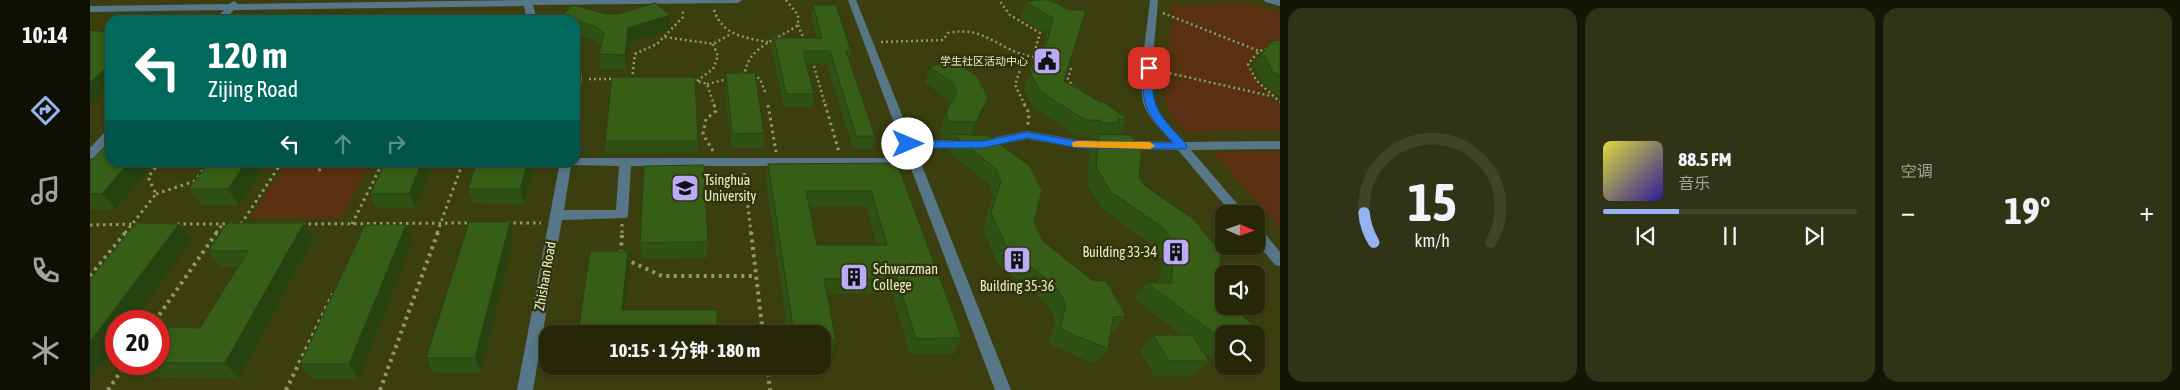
<!DOCTYPE html>
<html lang="zh">
<head>
<meta charset="utf-8">
<style>
	:root { --surface:#252708; --page:#313316; --text:#f1f3f6; --muted:#a3a59c; --line:#424429; --accent:#95b2f1 }
	body { margin:0; font-family:"Asap Condensed","Noto Sans SC",sans-serif; background:var(--page); color:var(--text); height:100vh; display:flex; flex-direction:column; font-size:19px; white-space:nowrap }
	* { box-sizing:border-box; margin:0 }
	p { font-size:16px; color:var(--muted) }
	.icon { flex:none; width:28px; height:28px; fill:none; stroke:currentColor; stroke-width:2; stroke-linecap:round; stroke-linejoin:round }
	.map { position:relative; flex:1; overflow:hidden }
	.details { display:flex; flex-direction:column; gap:8px; padding:8px; background:#141504; width:900px }
	.details>* { flex:none }
	.banner { position:absolute; left:15px; top:15px; width:475px; height:152px; border-radius:15px; box-shadow:0 2px 8px #0003,0 0 0 1px var(--line); background:#00695c; color:#fff; overflow:hidden }
	.needle { width:32px; rotate:92deg }
	.fabs { position:absolute; left:1125px; top:205px; display:grid; gap:10px }
	.fabs a { display:grid; place-items:center; width:50px; height:50px; border-radius:10px; background:var(--surface); box-shadow:0 2px 8px #0003,0 0 0 1px var(--line); font-size:25px }
	.speed { position:absolute; left:15px; top:310px; display:flex; gap:10px; font-size:25px; font-weight:700; text-align:center }
	.speed>* { display:grid; place-content:center; width:65px; height:65px; border-radius:50%; background:var(--surface); box-shadow:0 2px 8px #0003,0 0 0 1px var(--line); line-height:1 }
	.speed .limit { border:8px solid #d22; background:#fff; color:#111 }
	.pin { position:absolute; display:grid; place-items:center; width:42px; height:42px; color:#fff; margin:-21px; border-radius:10px; box-shadow:0 2px 8px #0006 }
	.me { position:absolute; width:55px; margin:-28px; rotate:90deg; stroke-linejoin:round; filter:drop-shadow(0 0 4px #0008) }
	.turn { display:flex; align-items:center; gap:18px; height:105px; padding:0 20px; font-size:22px }
	.turn .icon { width:65px; height:65px; stroke-width:2.5 }
	.turn b { display:block; font-size:35px; line-height:42px }
	.lanes { display:flex; align-items:center; height:48px; padding:0 20px; background:#0003; justify-content:center; gap:25px; direction:ltr }
	.lanes .off { opacity:.35 }
	.big { font-size:38px; font-weight:700; line-height:1.1 }
	.details .tile { flex:1; display:flex; flex-direction:column; justify-content:center; gap:8px; min-width:0; padding:0 18px; border-radius:15px; background:var(--page) }
	.details .dial { align-items:center; gap:0 }
	.dial svg { height:130px; overflow:visible; fill:none; stroke:var(--line); stroke-width:7; stroke-linecap:round; text-anchor:middle }
	.dial text { fill:var(--text); stroke:none }
	.song { display:flex; align-items:center; gap:15px }
	.cover { width:60px; height:60px; border-radius:8px; background:linear-gradient(135deg,hsl(60 70% 55%),hsl(250 70% 35%)) }
	.played { height:5px; border-radius:2px; background:linear-gradient(90deg,var(--accent) 30%,var(--line) 30%) }
	.keys { display:flex; justify-content:space-around; direction:ltr }
	.heat { display:flex; justify-content:space-between; align-items:center; font-size:28px; direction:ltr }
	.details .tiles { flex:1; display:grid; gap:8px; grid-template-columns:repeat(3,1fr) }
	.trip { position:absolute; left:449px; top:325px; width:292px; height:50px; border-radius:15px; background:var(--surface); box-shadow:0 2px 8px #0003,0 0 0 1px var(--line); font-weight:700; line-height:50px; text-align:center }
	main { display:flex; flex:1; min-height:0 }
	.menu { display:flex; flex-direction:column; width:90px; justify-content:space-around; align-items:center; background:#0f1003; color:var(--muted) }
	.menu .icon { width:35px; height:35px }
	.menu .on { color:var(--accent) }
	.menu b { font-size:22px; color:var(--text) }
	.map>svg:first-child { display:block }
	.built { fill:#3b3f10; fill-rule:evenodd }
	.green { fill:#593012 }
	.lines { fill:none; stroke-linecap:round; stroke-linejoin:round }
	.path-far2 { stroke:#929770; stroke-width:2.5; stroke-dasharray:2 3; stroke-linecap:butt }
	.path-far1 { stroke:#929770; stroke-width:3; stroke-dasharray:2.5 4; stroke-linecap:butt }
	.path { stroke:#929770; stroke-width:4; stroke-dasharray:3 4.5; stroke-linecap:butt }
	.minor { fill:#577688; fill-rule:evenodd }
	.wall { fill:#2f5114; fill-rule:evenodd }
	.shaded-wall { fill:#264210 }
	.building { fill:#375e17; stroke:#264210; fill-rule:evenodd }
	.route { fill:#1a73e8; stroke:#114b97 }
	.slow { fill:#f59e0b }
	.labels { text-anchor:middle; stroke-width:5; stroke-linejoin:round; paint-order:stroke }
	.far-poi-label { font-size:11px; fill:#e9efc9; stroke:#31340b; text-anchor:end }
	.poi-label { font-size:14px; fill:#e9efc9; stroke:#31340b; text-anchor:start }
	.street-label { font-size:14px; fill:#e9efc9; stroke:#31340b }
</style>
</head>
<body>
<main>
<nav class="menu">
<b>10:14</b>
<svg class="icon on" aria-label="directions" viewBox="0 0 24 24"><path d="M12 3l9 9-9 9-9-9zM9 14v-3h6M13 9l2 2-2 2"/></svg>
<svg class="icon" aria-label="music" viewBox="0 0 24 24"><path d="M9 18V5l10-2v13"/><circle cx="6" cy="18" r="3"/><circle cx="16" cy="16" r="3"/></svg>
<svg class="icon" aria-label="phone" viewBox="0 0 24 24"><path d="M5 4h4l2 5-3 2q2 4 5 5l2-3 5 2v4C11 20 4 13 5 4z"/></svg>
<svg class="icon" aria-label="climate" viewBox="0 0 24 24"><path d="M12 3v18M4 7l16 10M4 17L20 7"/></svg>
</nav>
<div class="map">
<svg width="1190" height="390" viewBox="0 0 1190 390">
	<rect width="100%" height="100%" fill="#31340b"/>
	<path class="built" d="M0,0H1190V390H0ZM20,20H485V162H20ZM1134,214H1166V246H1134ZM1134,274H1166V306H1134ZM26,321H69V364H26ZM458,334H732V366H458ZM1134,334H1166V366H1134Z"/>
	<path class="green" d="M1161,4L1190,12V46L1168,50L1081,15L1080,5Z
		M1082,17L1167,51L1157,63L1165,80L1179,95L1077,71Z
		M1077,73L1180,97L1190,104V131L1094,132C1076,108 1070,104 1077,73Z
		M1190,151V228L1123,152Z
		M196,163V162L280,163L251,218H160Z"/>
	<g class="lines">
		<path class="path-far2" d="M624,10C632,35 655,38 678,42
			M1073,13L1169,51
			M394,16H423
			M708,25L715,42
			M575,37L623,44L641,34
			M791,42L853,40L858,33C895,25 909,51 943,57L950,33L920,15L909,0
			M1177,49L1169,51L1158,64L1166,80L1190,102
			M724,66L735,105
			M981,68L978,79L985,90
			M1070,71L1181,96
			M651,74L655,72C660,45 688,40 708,25V15L696,0
			M663,75L670,79L676,94
			M499,79H525
			M542,79L545,54L567,44L593,17V11
			M604,80L617,84L624,105
			M607,81L623,69L628,56L623,44
			M617,84L638,79
			M935,105L925,85L935,55"/>
		<path class="path-far1" d="M735,104L749,152
			M934,104L939,113L938,125
			M678,105L686,152
			M623,151L613,134L616,119L626,111L624,104
			M229,171L234,162
			M654,173L661,233
			M66,194L105,181L119,162
			M417,223H451
			M87,224H141
			M151,224L192,162
			M212,224L381,223
			M262,224L293,162
			M0,225L48,224
			M35,233L66,194L58,177L70,162
			M126,233L132,225
			M347,233L373,162
			M532,233V224"/>
		<path class="path" d="M661,232L673,334
			M531,253L532,232
			M535,259L572,276H666
			M0,276L36,232
			M65,321L127,232
			M677,366L680,390
			M18,390L36,364
			M196,390L243,294
			M290,390L348,232"/>
		<path class="minor" d="M436,0H652L648,3L443,5L447,20H437L434,6L144,10L134,20H124L134,10L0,12V6L139,4L144,1L148,4Z
			M758,0H766L822,140H893L937,131L988,140L1082,142C1072,131 1059,119 1054,105C1047,87 1058,22 1060,0H1068C1067,21 1058,89 1065,105C1072,119 1084,131 1094,142L1190,141V149L1101,150L1156,214H1142L1088,150L988,148L937,139L893,148H825L921,390H905L820,166H541L538,215L537,218L472,220L443,390H427L470,162H485V158H817ZM481,165L529,166L526,210H474Z
			M1174,0H1190V6L1175,2Z
			M485,62L490,65L492,79L490,96L485,99Z
			M20,130V141L4,158L0,159V148L16,131Z
			M1166,228L1171,229L1190,252V266L1185,265L1166,242Z"/>
	</g>
	<path class="wall" d="M936,3L979,10L974,81L1011,103L1012,101L1038,119L1029,135L1049,177L1130,294L1134,334V361L1129,365L1114,353L1119,361L1103,376H1064L1050,350L1063,335H1091L1044,298L1057,283H1069L1072,260L1061,244L1011,208L997,183L1000,150L1007,139L1001,138V135L986,136L944,108L934,90L943,63L950,47L953,48L957,33L930,18Z
		M723,5L761,51L759,59L785,136L782,149H763L737,64H716L724,94L722,107H694L682,51L684,38H727L721,17Z
		M515,14L580,15L581,30L539,43L536,70L511,69L509,54L511,45L507,41L485,34V20H472L471,16Z
		M1190,40V97L1173,83L1166,68L1160,69L1169,57Z
		M860,59L892,113L881,135L944,222L953,241L1036,316L1023,332H1021L1018,349L1005,364L959,344L965,319L956,303L908,264L893,229L903,197L899,185L857,150L862,138H853L850,129L856,113L860,105L856,98L835,83L840,67Z
		M636,73L674,133L673,148H641L635,87Z
		M515,141H608L607,153L516,154Z
		M0,162L26,209L0,210Z
		M119,162H177L149,205H111L99,189Z
		M295,162H344L325,208H287L280,194Z
		M408,162H445L434,204L383,203L378,189L407,165Z
		M807,163L872,338L864,354H820L802,293L737,294L746,340L742,355H732V334H698L676,180L678,164ZM776,206L787,245H727L719,207Z
		M420,222L424,238L391,373H344L336,358Z
		M214,223L223,239L149,378L61,377L45,364H69V327L110,328L148,267H131L118,251Z
		M323,240L269,379H222L210,364Z
		M618,242L617,258L552,259L550,243Z
		M488,366H627V368Z"/>
	<path class="shaded-wall" d="M580,15L581,30L539,43L536,70L535,55L538,28Z
		M20,64V85L0,104V83Z
		M898,97L892,113L880,138L886,122Z
		M39,162H66L26,209L12,194Z
		M156,162H177L149,205L138,189Z
		M332,162H344L325,208L319,194Z
		M438,162H445L434,204L430,189Z
		M420,222L424,238L391,373L385,358Z
		M214,223L223,239L149,378L135,363Z
		M89,224L102,240L43,321H26V345L1,379L0,378V342Z
		M316,225L323,240L269,379L259,364Z
		M538,251L539,267L534,325L532,310Z"/>
	<path class="building" d="M945,0H960L979,10H996L974,81L1012,103V101L1038,119H1027L1030,123H1010V120H995L951,92L941,75L950,47L955,49L963,18L936,3Z
		M565,3L580,15L538,28L535,55L509,54L514,33L505,26L471,16L483,5L515,14H528Z
		M723,5H746L761,51H756L785,136H766L740,51H713L724,94H696L684,38H732Z
		M0,30L20,32V64L0,83Z
		M1190,40V77L1182,71L1175,56L1169,57L1183,41Z
		M860,59L886,75L898,97L886,122H859L856,113L867,91L861,82L840,67Z
		M636,73H665L674,133L642,134Z
		M522,77H605L608,141H515Z
		M863,134L899,136L940,166L952,190L944,222L953,241L1002,280L1016,281L1036,316L1023,317L1018,349L970,329L976,304L966,287L917,248L901,213L911,181L906,169Z
		M1009,134L1040,135L1052,149L1049,177L1054,185L1103,219L1130,251V294L1134,299V306H1139L1170,329L1164,334H1134V341L1057,283H1081L1085,244L1073,228L1021,192L1006,167Z
		M20,141V162H39L12,194H0V162Z
		M119,162H156L138,189H99Z
		M295,162H332L319,194H280Z
		M408,162H438L430,189H378L386,165H407Z
		M807,163L872,338L826,339L807,278L734,279L746,340H732V334H704L678,164ZM716,191H781L797,245H727Z
		M614,165L618,242L550,243L554,166Z
		M379,222H420L385,358H336Z
		M46,223L89,224L0,342V279Z
		M137,223H214L135,363H69V327L110,328L158,251H118Z
		M275,225H316L259,364H210Z
		M500,251H538L532,310H627V334H488Z
		M1063,335H1102L1119,361H1079Z"/>
	<path class="route" d="M1059,65L1063,68C1060,109 1070,115 1096,144L1097,146L1096,149L988,148L937,138L893,148H818L813,144L818,141H893L937,132L988,141L1083,143C1058,115 1050,107 1054,68Z"/>
	<path class="slow" d="M987,141L1060,142L1065,146L1060,149L983,147L982,144L983,142Z"/>
	<defs>
		<symbol id="civic-square" viewBox="-11 -11 22 22"><rect x="-9" y="-9" width="18" height="18" rx="4" fill="#bbaaf6" stroke="#31340b"/><path d="M-.6-6.5H3V-4.5H.6V-3L4-1V1h2V6H-6V1h2V-1L-.6-3ZM-1.2 2.5V6h2.4V2.5Z" fill="#111"/></symbol>
		<symbol id="university-square" viewBox="-11 -11 22 22"><rect x="-9" y="-9" width="18" height="18" rx="4" fill="#bbaaf6" stroke="#31340b"/><path d="M0-5L7-2L0 1L-7-2ZM-4 1L0 2.5L4 1V4Q0 6-4 4Z" fill="#111"/></symbol>
		<symbol id="building-square" viewBox="-11 -11 22 22"><rect x="-9" y="-9" width="18" height="18" rx="4" fill="#bbaaf6" stroke="#31340b"/><path d="M-4-6H4V6H1V3H-1V6H-4ZM-2.5-4.3h1.7v1.8h-1.7ZM.8-4.3h1.7v1.8H.8ZM-2.5-1h1.7V.8h-1.7ZM.8-1h1.7V.8H.8Z" fill="#111"/></symbol>
	</defs>
	<g fill-rule="evenodd">
		<use href="#civic-square" x="941" y="45" width="32" height="32"/>
		<use href="#university-square" x="579" y="172" width="32" height="32"/>
		<use href="#building-square" x="1070" y="236" width="32" height="32"/>
		<use href="#building-square" x="911" y="244" width="32" height="32"/>
		<use href="#building-square" x="748" y="261" width="32" height="32"/>
	</g>
	<g class="labels">
		<g class="far-poi-label">
			<text x="938" y="65">学生社区活动中心</text>
		</g>
		<g class="poi-label">
			<text x="614" y="185">Tsinghua<tspan x="614" dy="16">University</tspan></text>
			<text x="1067" y="257" text-anchor="end">Building 33-34</text>
			<text x="783" y="274">Schwarzman<tspan x="783" dy="16">College</tspan></text>
			<text x="927" y="291" text-anchor="middle">Building 35-36</text>
		</g>
		<g class="street-label">
			<text transform="translate(455 276) rotate(-80)" y="5">Zhishan Road</text>
		</g>
	</g>
</svg>
<div class="fabs">
<a><svg class="needle" viewBox="-14 -14 28 28"><path d="M0-13l5 13h-10z" fill="#e53935"/><path d="M0 13l5-13h-10z" fill="#a3a59c"/></svg></a>
<a><svg class="icon" aria-label="sound" viewBox="0 0 24 24"><path d="M4 9h4l5-4v14l-5-4H4zM17 9q2 3 0 6"/></svg></a>
<a><svg class="icon" aria-label="search" viewBox="0 0 24 24"><circle cx="10" cy="10" r="6"/><path d="M15 15l6 6"/></svg></a>
</div>
<div class="speed"><div class="limit">20</div></div>
<div class="pin" style="left:1059px;top:68px;background:#d93025"><svg class="icon" aria-label="arrive" viewBox="0 0 24 24"><path d="M6 21V4h12l-3 4 3 4H6"/></svg></div>
<svg class="me" style="left:818px;top:144px" viewBox="-20 -20 40 40"><circle r="19" fill="#fff"/><path d="M0-13L10 11 0 6-10 11z" fill="#1a73e8"/></svg>
<div class="trip">10:15 · 1 分钟 · 180 m</div>
<div class="banner">
<div class="turn"><svg class="icon" aria-label="left" viewBox="0 0 24 24"><path d="M17 20v-9H6M10 6l-5 5 5 5"/></svg><div><b>120 m</b>Zijing Road</div></div>
<div class="lanes"><svg class="icon" aria-label="left" viewBox="0 0 24 24"><path d="M17 20v-9H6M10 6l-5 5 5 5"/></svg><svg class="icon off" aria-label="ahead" viewBox="0 0 24 24"><path d="M12 20V5M6 11l6-6 6 6"/></svg><svg class="icon off" aria-label="right" viewBox="0 0 24 24"><path d="M7 20v-9h11M14 6l5 5-5 5"/></svg></div>
</div>
</div>
<section class="details">
<div class="tiles">
<div class="tile dial"><svg viewBox="0 0 100 80">
<path d="M14 69A42 42 0 1 1 86 69"/>
<path d="M14 69A42 42 0 0 1 8 51" stroke="#95b2f1"/>
<text x="50" y="56" font-size="32" font-weight="700">15</text>
<text x="50" y="72" font-size="11">km/h</text>
</svg></div>
<div class="tile">
<div class="song"><i class="cover"></i><div><b>88.5 FM</b><p>音乐</p></div></div>
<div class="played"></div>
<div class="keys"><svg class="icon" aria-label="previous" viewBox="0 0 24 24"><path d="M18 5L8 12l10 7zM5 5v14"/></svg><svg class="icon" aria-label="pause" viewBox="0 0 24 24"><path d="M8 5v14M16 5v14"/></svg><svg class="icon" aria-label="next" viewBox="0 0 24 24"><path d="M6 5l10 7-10 7zM19 5v14"/></svg></div>
</div>
<div class="tile"><p>空调</p>
<div class="heat"><a>−</a><b class="big">19°</b><a>+</a></div>
</div>
</div>
</section>
</main>
</body>
</html>
